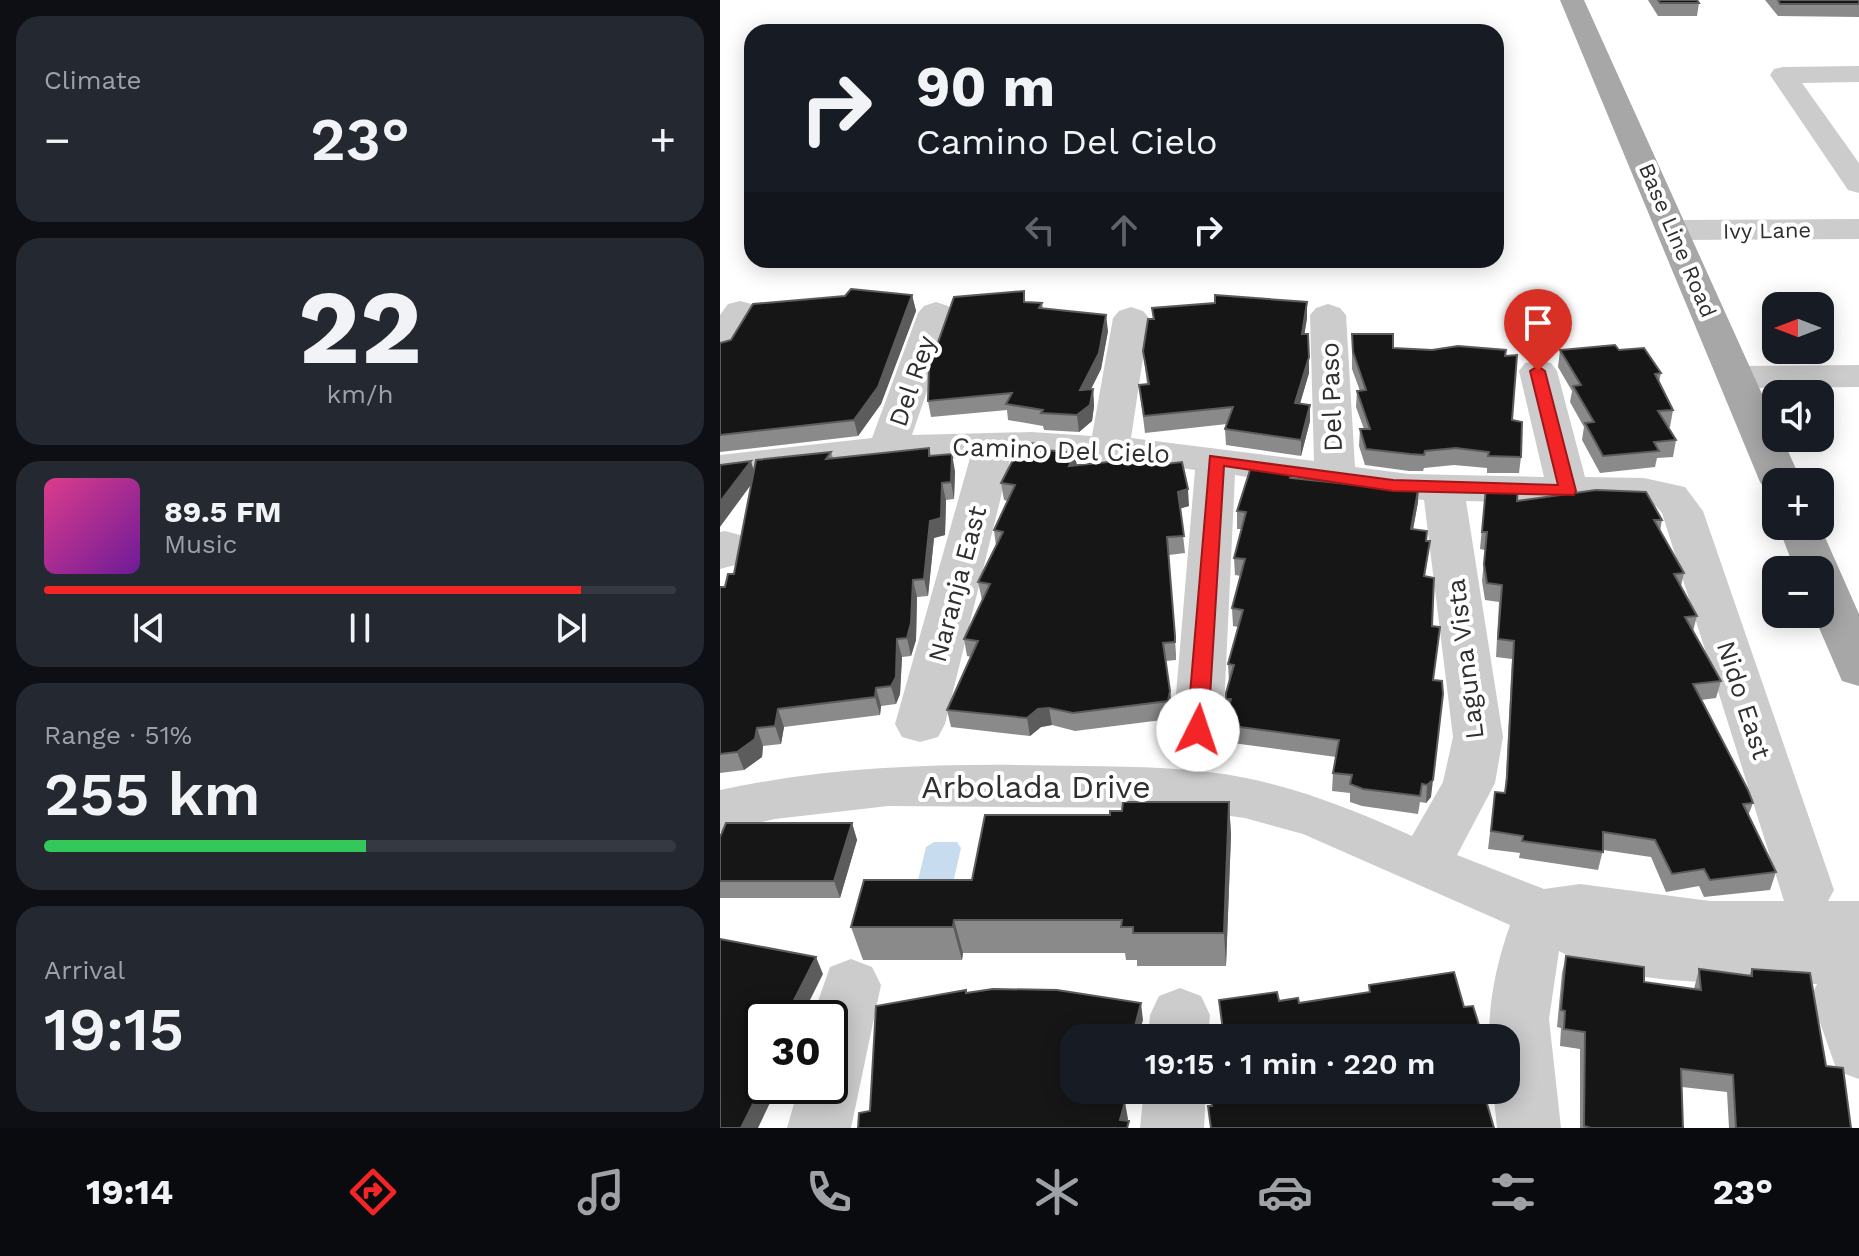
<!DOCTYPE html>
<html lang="en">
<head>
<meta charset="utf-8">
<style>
	:root { --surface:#171b24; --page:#242831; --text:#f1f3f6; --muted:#9ea1a6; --line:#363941; --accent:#f32527 }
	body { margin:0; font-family:"Work Sans",sans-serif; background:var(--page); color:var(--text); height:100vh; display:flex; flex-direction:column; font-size:30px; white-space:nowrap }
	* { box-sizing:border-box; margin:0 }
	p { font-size:26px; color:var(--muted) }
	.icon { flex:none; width:44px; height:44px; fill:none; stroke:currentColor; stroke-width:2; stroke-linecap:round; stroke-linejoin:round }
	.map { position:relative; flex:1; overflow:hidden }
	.panel { display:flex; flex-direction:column; gap:16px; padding:16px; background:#0d0f14; width:720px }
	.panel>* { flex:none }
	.banner { position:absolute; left:24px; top:24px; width:760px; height:244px; border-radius:24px; box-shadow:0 4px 20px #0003; background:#171b24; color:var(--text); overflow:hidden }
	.needle { width:52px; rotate:270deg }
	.fabs { position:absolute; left:1042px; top:292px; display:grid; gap:16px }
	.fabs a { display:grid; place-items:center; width:72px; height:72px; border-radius:16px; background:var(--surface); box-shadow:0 4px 20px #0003; font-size:40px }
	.speed { position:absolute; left:24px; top:1000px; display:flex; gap:16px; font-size:40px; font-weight:700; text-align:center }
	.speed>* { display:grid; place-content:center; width:104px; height:104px; border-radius:50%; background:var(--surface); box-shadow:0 4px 20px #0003; line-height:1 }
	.speed .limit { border:4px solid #111; border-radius:12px; background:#fff; color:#111 }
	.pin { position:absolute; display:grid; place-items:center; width:68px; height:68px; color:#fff; margin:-82px -34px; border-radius:50% 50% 50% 0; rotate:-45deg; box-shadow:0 0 8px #0007 }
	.pin .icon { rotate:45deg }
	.me { position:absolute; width:88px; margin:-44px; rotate:4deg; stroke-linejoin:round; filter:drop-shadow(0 0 6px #0008) }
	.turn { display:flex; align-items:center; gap:28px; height:168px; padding:0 40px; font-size:36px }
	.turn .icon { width:104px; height:104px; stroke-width:2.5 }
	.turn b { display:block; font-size:56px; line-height:68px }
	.lanes { display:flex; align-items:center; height:76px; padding:0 40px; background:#0003; justify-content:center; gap:40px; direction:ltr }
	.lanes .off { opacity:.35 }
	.big { font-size:60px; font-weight:600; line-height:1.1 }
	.panel .card { flex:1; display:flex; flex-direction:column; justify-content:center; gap:12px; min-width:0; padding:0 28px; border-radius:24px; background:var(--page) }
	.panel .dial { align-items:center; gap:0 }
	.dial b { font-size:104px; line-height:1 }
	.song { display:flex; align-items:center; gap:24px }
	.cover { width:96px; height:96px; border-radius:12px; background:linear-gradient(135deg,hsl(330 70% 55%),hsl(280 70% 35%)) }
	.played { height:8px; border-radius:4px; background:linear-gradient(90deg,var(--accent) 85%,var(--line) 85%) }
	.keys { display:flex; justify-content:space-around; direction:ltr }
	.heat { display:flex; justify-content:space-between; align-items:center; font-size:44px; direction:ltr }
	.charge { height:12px; border-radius:6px; background:linear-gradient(90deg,#34c759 51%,var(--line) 0) }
	.trip { position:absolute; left:340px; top:1024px; width:460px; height:80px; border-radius:24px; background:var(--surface); box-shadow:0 4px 20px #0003; font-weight:600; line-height:80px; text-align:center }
	.menu { display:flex; height:128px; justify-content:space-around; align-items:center; background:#090b0e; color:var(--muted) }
	.menu .icon { width:56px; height:56px }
	.menu .current { color:var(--accent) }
	.menu b { font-size:36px; color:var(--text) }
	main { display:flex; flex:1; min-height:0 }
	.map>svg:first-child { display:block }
	.water { fill:#c7ddef }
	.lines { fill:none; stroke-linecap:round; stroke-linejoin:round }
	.minor { fill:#ccc; fill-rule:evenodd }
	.major { fill:#a7a7a7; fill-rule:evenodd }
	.wall { fill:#8a8a8a }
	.shaded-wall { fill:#5c5c5c }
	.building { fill:#161616; stroke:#5c5c5c; stroke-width:2 }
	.route { fill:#f32527; stroke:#9e1819; stroke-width:2 }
	.labels { text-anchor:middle; stroke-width:8; stroke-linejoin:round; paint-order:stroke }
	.far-street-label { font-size:22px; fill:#2f2f2f; stroke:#fff }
	.street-label { font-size:26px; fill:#2f2f2f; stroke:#fff }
	.near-street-label { font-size:32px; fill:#2f2f2f; stroke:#fff }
</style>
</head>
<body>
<main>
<section class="panel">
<div class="card"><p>Climate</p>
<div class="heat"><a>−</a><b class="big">23°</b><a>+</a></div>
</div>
<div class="card dial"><b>22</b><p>km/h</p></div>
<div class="card">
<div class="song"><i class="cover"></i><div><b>89.5 FM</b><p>Music</p></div></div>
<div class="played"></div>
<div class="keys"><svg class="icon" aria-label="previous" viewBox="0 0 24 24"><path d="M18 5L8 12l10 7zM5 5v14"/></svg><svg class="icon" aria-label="pause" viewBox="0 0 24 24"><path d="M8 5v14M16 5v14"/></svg><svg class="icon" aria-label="next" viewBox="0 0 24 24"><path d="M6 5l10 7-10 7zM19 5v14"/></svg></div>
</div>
<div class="card"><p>Range · 51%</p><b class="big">255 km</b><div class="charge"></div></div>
<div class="card"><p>Arrival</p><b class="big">19:15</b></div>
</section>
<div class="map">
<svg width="1139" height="1128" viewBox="0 0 1139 1128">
	<rect width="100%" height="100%" fill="#fff"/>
	<path class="water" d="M214,842H237L241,848L229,901H193L206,847Z"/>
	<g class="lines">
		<path class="minor" d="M1139,66V82L1082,83L1139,163V193L1128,190L1050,75L1054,69L1063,67Z
			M1139,219V239L954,240L943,237L938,230L943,223L954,220Z
			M20,301L32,304L37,311L13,355L0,358V315L8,304Z
			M216,302L228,306L234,313L192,435L311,432L372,436L393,318L399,311L411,307L423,311L429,318L411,438L594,461L590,315L596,308L608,304L620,308L626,315L635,467L689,474L824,477L799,371L805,363L818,360L831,363L837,371L865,477L924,478L965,487L983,511L1114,890L1108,901H1139V1079L1117,1071L1091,997L1097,984C1021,982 906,989 839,951L829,1019L841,1128H777L773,1090H786V1038H769C769,998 777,962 790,925L583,834L525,818L453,808L168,806L55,819L0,832V790C120,764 240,763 363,766C417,767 473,767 526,778C585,790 638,812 692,836L723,782L733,737L704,500L615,492L515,475L503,730L496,743L478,749L460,743L453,730L475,470L428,463L291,456L225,724L218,737L200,742L182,737L175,724L250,458L168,460L0,479V455L152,438L198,313L204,306ZM746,501L936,506L942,513L1064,901H990L860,884L824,889L737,855L775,783L783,737Z
			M1139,365V387L1016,388L1003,385L997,377L1003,369L1016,366Z
			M5,531L20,535L27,545L15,565L0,569V532Z
			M131,959L152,967L161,985L131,1128H67L79,1086H110V1018H92L110,967Z
			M460,988L481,996L490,1015L488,1038H428L430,1015L439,996Z
			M424,1090H486L484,1128H420Z"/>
		<path class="major" d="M840,0H864L1056,425V438H1062L1082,482H1056V493L1046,491L1040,482Z
			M1058,526H1100L1139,614V686L1122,681L1093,614H1100V570H1075Z"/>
	</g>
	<path class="wall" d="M928,0H977L979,3L977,16H938Z
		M1045,0H1139V17L1058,16Z
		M304,291L305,302L322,303L323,309L388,331L381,369L371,389H373L374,406L372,421L359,432L324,430L323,426L288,420L287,410L211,417L208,401Z
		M192,295L196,311L161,404L138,436L0,452V343Z
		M432,308L587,318L584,334L589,373L580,404L590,421L581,456L506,445L505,429L507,424L425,433L419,385L427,384L423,351L433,319Z
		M632,334L673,348L785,356L792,420L801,457L799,473H767V468L734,465L704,468L703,471H689L645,465L639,446L640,429H644L636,407L637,391H640L632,369Z
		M840,350H899L941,373L939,382L953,410L950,427H948L956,440L953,457L937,458L935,467L880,473L862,440L864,427L850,402L852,391L838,367Z
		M324,444L325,450L355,453L357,465L445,464L469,506L460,508L465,553L449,555L456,654V660L446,661L452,708L450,719L355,731L332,725L321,727L310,736L231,727L227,710L251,657L247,656L244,639L263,600H262L258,582L276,546L274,530L288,501L284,500L281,483L300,455Z
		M209,448L211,456L235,471L234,499L226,500L225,535L214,538L208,596L197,597L196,640L191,656L182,657L180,694L176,704L161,706L160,715L64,727L61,744L43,746L42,757L24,770L0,773V587H5L14,574L34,472L111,452L113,458Z
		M572,471V478L698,502L693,529L707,541H710L705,576L712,626L718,644L713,680L711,797L706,803L700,802L698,814L642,806L630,802V793L612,791L613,773L616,757L505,742L504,725L507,715L506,699L509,682L508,664L518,627L513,626L512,608L521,576L515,575L514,558L522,529H517V511Z
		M766,487L797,501L942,520L940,531L964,573L961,586L977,616L973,631L1001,681L996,698L981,700L1033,803L1028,816L1056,872L1050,890L984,897L979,886L946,892L931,857L883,850L878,870L799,858L800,853L768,849L775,792L785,793L792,659L776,657L779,602L765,600L762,581L765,550L760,549Z
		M509,802L511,835L506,966H417V960H406L405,953H243L242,960H143L131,927L252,880L390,815L402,811Z
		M132,823L137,840L120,898H0V837Z
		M846,956L924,982L974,989L979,969L1029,976L1032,969L1106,1066L1131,1128H1009L1007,1092L962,1087L963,1128H860V1049L840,1046L841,1028L837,1027L842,973Z"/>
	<path class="shaded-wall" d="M192,295L196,311L161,404L138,436L134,420Z
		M587,302V318L582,350V334Z
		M386,315L388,331L381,369L362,407L360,390Z
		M589,357V373L575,420V403Z
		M373,389L374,406L372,421L359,432L357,415Z
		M590,405V421L581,456V440Z
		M355,453L357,470L349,466Z
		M232,454L235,471L234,499L231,482Z
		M31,461L36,478L0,527V502Z
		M222,483L226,500L225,535L214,538L208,596L204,579L210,521Z
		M699,485L698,502L690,546L691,529Z
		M468,489L469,506L459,509L458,492Z
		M193,580L197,597L196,640L191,656L187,638Z
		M177,639L182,657L180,694L176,704L171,686Z
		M156,688L161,706L160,715L155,697Z
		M450,691L452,708L450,719L448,701Z
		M329,708L332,725L321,727L310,736L307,718L318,709Z
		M58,709L64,727L61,744L55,726Z
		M721,712L711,797L706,803L707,785Z
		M37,728L43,746L42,757L24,770L17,752Z
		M509,802L511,835L506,966L504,933Z
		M132,823L137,840L120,898L114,881Z
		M234,920L243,953L242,960L233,927Z
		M96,957L103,974L81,1018H65Z
		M421,1003L423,1020L418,1038H412Z
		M42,1086H58L38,1128H21Z
		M398,1090H405L398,1117L396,1101Z
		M405,1102L408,1119L405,1128L400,1120Z"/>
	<path class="building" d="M938,0H977L979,3H940Z
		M1058,0H1139V4H1060Z
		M131,289L192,295L158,387L134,420L0,435V343L11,340L33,304L125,296Z
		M304,291V302L322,303L319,308L386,315L379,353L360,390L373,389L370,405L357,415L321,413L323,410L286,404L292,393L208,401L209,368L234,297Z
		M495,295L587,302L582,334H588L589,357L575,403L590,405L581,440L505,429L513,407L424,416L419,385L429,384L423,351L428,319H434L432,308L495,303Z
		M632,334H673V348L712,350L738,346L786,350L785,356L797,355L792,420L802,422L801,457L768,456L769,452L736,448L705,451L704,455L690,454L646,449L640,429H650L637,391L646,390L633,352Z
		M895,345L899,350L924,348L941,373L935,374L953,410L938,411L956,440L934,442L939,451L883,456L865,423L874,422L853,386L861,385L840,350Z
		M306,443L324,444L318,449L355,453L349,466L444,456L445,464L462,462L468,489L458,492L464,536L447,537L455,636V642L443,643L450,691L448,701L353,713L329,708L318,709L307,718L227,710L258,641L244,639L270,584L258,582L283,532L274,530L295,485L281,483L296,454L300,455Z
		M209,448V456L232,454L231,482L222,483L221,518L210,521L204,579L193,580L191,623L187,638L177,639L176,677L171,686L156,688L155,697L58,709L55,726L37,728L35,739L17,752L0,754V587H5L8,574H14L36,460L111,452L106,459Z
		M31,461L0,502V465Z
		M532,464L572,471L570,478L636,485V481L699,485L691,529L707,531L706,541H710L704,576L714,578L712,626L720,627L713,680L722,681L723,694L713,780L707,785L702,784L700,796L643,789L630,784L632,775L613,773L619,740L504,725L511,699H506V693L514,665L508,664L523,610L512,608L525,559L514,558L526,512L517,511Z
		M766,487L798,488L797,501L876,490L926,492L942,520H934L964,573L954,574L977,616L965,617L1001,681L973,684L1028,790L1033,803L1023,804L1056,872L990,880L984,869L952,874L935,840L883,832V852L802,841L803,836L771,831L775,792L785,793L787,778L794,641L778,639L782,585L767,583L764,564L767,532H762Z
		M403,802H509L504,933H413V927H401L402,920H234L233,927H131L144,880H252L265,815H390V811H402Z
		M6,823H132L114,881H0V837Z
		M0,939L96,957L65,1018H42V1086L21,1128H0Z
		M846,956L924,967V982L981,990L979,969L1032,976V969L1090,973L1106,1066L1123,1068L1131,1128H1016L1013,1075L961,1069L963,1128H871L864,1126L865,1032L844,1029L845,1011L841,1010Z
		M734,972L744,1007L753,1006L763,1038H504L499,1000L557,992L559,1001L578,998L579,1003L650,992L649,985Z
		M273,989L337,990L421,1003L412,1038H354V1090H398L396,1101L405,1102L400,1120L409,1121L407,1128H138L139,1113L150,1111L156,1006L246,990V993Z
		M502,1090H763L774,1128H491L488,1106H492L489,1092Z"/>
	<path class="route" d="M818,366L825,371L856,491L854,495L673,491L504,466L488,730L485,735H470L467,730L490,456L673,480L838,485L810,371Z"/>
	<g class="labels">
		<g class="far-street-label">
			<text transform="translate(1047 230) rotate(-1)" y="8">Ivy Lane</text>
			<text transform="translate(958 240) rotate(67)" y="8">Base Line Road</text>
		</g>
		<g class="street-label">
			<text transform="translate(192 381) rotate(-71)" y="9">Del Rey</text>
			<text transform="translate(611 397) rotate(-92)" y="9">Del Paso</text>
			<text transform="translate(341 450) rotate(2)" y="9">Camino Del Cielo</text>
			<text transform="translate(237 584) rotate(-75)" y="9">Naranja East</text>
			<text transform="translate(745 659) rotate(-97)" y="9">Laguna Vista</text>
			<text transform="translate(1024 700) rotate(72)" y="9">Nido East</text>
		</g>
		<g class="near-street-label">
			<text x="316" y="798">Arbolada Drive</text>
		</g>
	</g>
</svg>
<div class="fabs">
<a><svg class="needle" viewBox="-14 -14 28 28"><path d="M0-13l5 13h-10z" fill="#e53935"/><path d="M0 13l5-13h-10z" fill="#9ea1a6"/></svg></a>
<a><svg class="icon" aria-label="sound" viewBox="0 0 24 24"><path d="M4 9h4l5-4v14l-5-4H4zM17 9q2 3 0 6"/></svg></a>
<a>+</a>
<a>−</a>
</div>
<div class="speed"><div class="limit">30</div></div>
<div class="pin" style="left:818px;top:371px;background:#d93025"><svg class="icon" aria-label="arrive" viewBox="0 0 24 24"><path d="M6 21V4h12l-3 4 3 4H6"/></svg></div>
<svg class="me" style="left:478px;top:730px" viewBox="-20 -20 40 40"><circle r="19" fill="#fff"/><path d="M0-13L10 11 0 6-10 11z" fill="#f32527"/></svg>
<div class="trip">19:15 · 1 min · 220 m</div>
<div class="banner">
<div class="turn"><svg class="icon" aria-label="right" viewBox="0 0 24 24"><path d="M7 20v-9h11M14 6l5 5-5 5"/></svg><div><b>90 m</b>Camino Del Cielo</div></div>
<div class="lanes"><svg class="icon off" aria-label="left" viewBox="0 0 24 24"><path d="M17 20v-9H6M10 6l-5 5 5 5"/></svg><svg class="icon off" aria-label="ahead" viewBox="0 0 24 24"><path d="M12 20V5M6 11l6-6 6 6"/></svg><svg class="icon" aria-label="right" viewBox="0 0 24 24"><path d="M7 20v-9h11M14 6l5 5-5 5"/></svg></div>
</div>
</div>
</main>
<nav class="menu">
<b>19:14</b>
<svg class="icon current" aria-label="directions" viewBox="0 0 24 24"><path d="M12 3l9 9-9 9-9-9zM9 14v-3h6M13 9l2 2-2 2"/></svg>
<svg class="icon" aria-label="music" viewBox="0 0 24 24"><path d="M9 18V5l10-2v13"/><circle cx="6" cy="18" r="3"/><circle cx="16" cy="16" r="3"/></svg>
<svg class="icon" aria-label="phone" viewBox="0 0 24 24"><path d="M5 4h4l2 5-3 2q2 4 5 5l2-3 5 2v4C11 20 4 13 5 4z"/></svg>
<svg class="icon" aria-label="climate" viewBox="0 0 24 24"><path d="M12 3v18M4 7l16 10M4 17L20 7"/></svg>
<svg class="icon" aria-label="car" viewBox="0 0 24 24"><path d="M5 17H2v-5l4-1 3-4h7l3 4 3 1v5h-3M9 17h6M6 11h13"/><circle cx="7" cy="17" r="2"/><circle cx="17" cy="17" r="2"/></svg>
<svg class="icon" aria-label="filters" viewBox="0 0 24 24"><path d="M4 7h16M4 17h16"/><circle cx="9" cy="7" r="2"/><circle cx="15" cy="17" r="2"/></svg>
<b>23°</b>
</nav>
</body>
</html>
